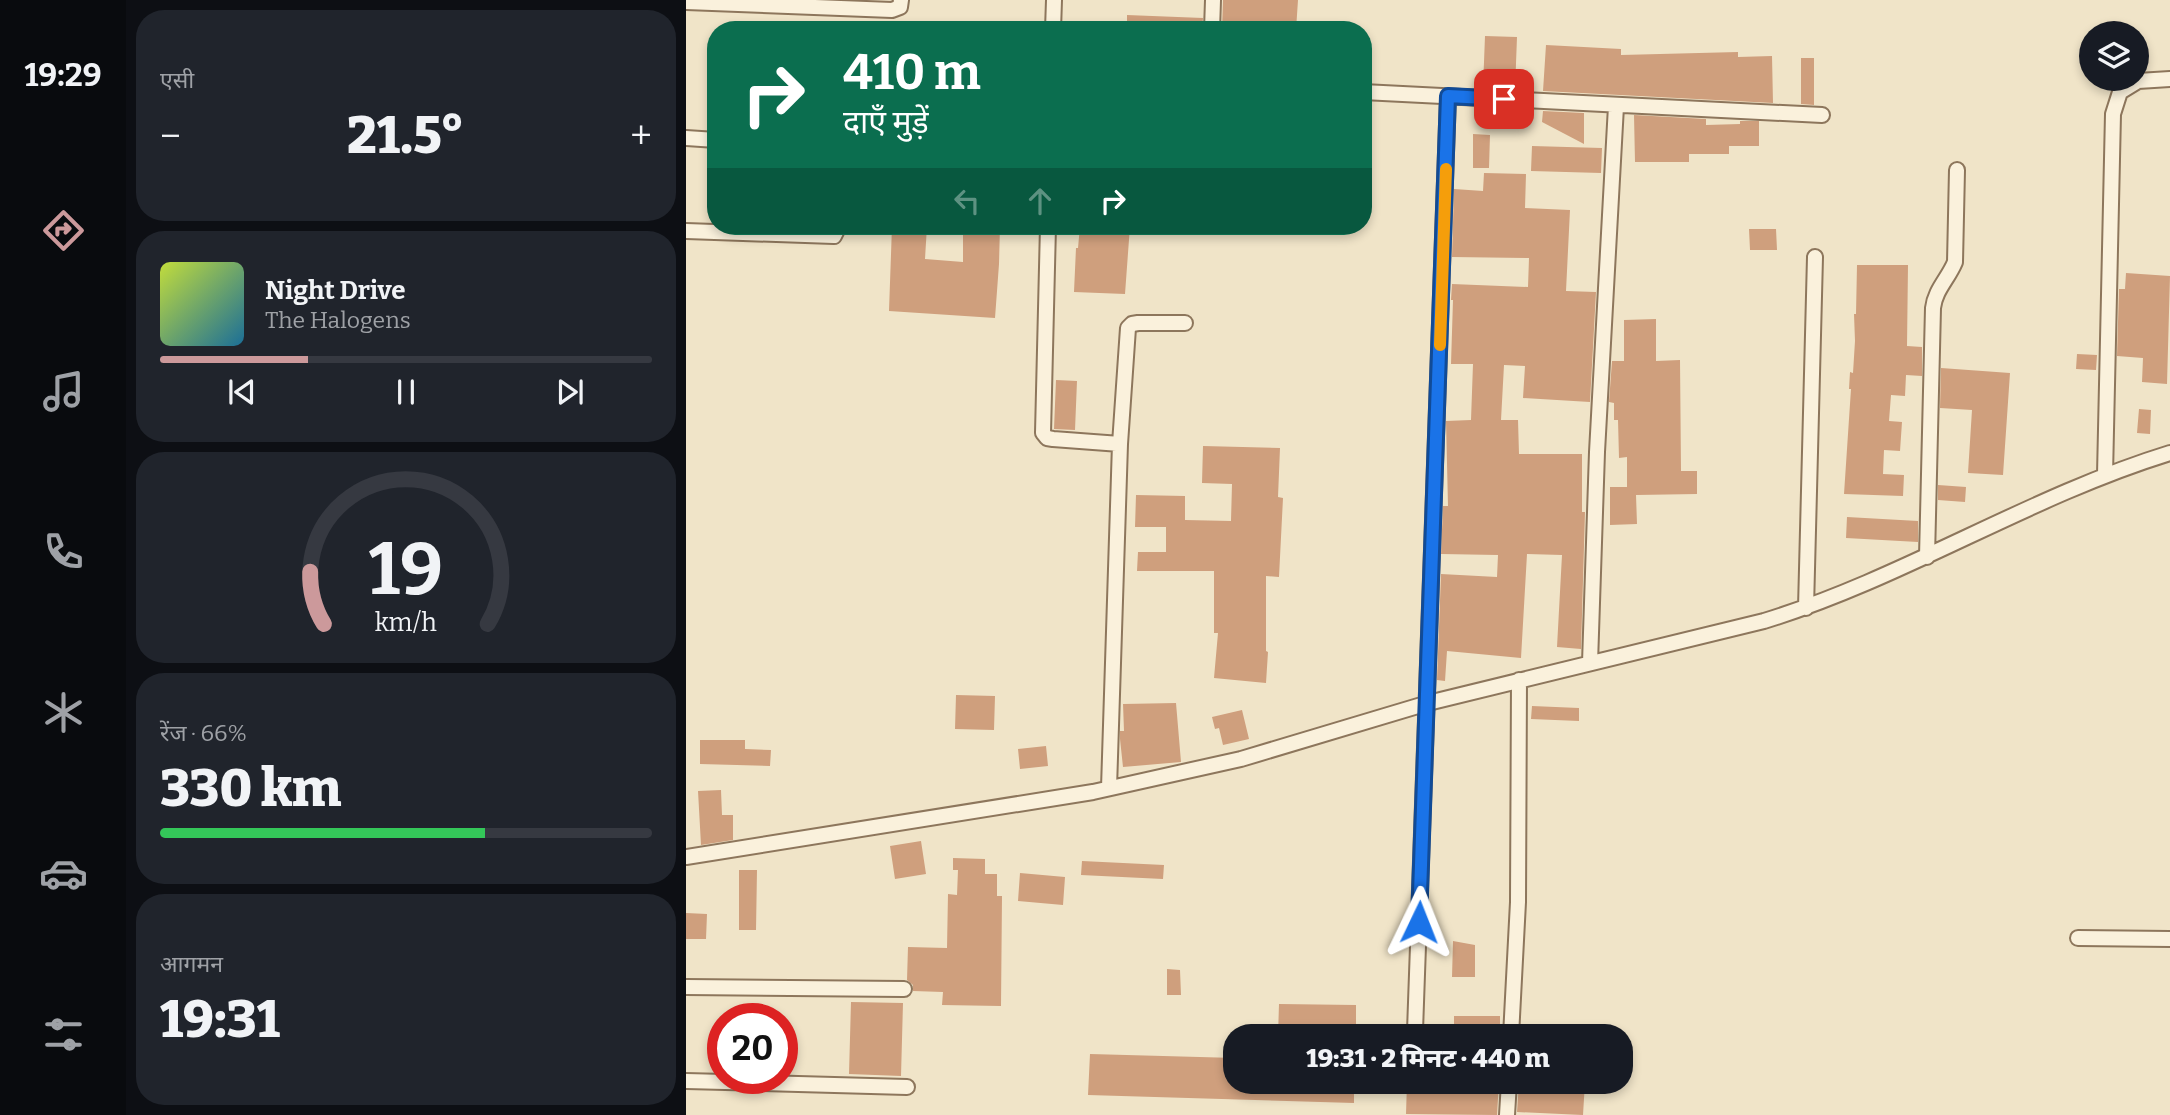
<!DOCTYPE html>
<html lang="hi">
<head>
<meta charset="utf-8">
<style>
	:root { --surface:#171b24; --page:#20242c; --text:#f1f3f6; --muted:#9ea1a6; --line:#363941; --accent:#cc999b }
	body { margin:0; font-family:Bitter,"Noto Sans Devanagari",serif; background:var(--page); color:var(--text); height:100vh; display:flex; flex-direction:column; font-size:26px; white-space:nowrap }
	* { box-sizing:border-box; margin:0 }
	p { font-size:23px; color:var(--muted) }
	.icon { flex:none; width:38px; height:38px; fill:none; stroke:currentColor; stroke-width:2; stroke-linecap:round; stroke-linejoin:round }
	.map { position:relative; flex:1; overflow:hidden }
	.details { display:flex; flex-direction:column; gap:10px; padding:10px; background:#0d0f14; width:560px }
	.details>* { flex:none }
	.top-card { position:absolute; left:21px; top:21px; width:665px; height:214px; border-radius:28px; box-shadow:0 4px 10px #0003; background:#0b6e4f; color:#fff; overflow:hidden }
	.buttons { position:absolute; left:1393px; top:21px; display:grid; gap:14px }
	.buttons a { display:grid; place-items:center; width:70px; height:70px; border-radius:50%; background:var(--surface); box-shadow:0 4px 10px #0003; font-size:35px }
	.speed { position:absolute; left:21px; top:1003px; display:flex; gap:14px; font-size:35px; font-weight:700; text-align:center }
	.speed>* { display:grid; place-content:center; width:91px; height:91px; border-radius:50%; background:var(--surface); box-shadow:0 4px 10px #0003; line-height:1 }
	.speed .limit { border:10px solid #d22; background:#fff; color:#111 }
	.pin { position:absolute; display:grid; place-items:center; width:60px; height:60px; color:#fff; margin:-30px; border-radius:14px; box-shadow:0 4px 10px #0006 }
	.me { position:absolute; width:77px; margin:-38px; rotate:2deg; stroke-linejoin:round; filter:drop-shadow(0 0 5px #0008) }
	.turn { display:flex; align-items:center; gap:24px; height:147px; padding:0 21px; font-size:32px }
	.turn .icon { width:91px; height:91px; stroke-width:2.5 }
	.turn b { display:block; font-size:49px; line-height:60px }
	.lanes { display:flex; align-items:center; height:66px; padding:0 21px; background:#0003; justify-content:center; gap:35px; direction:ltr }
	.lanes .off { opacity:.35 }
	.big { font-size:52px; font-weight:800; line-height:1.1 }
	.details .widget { flex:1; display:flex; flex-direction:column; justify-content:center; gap:10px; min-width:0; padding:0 24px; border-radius:28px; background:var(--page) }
	.details .dial { align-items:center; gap:0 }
	.dial svg { height:182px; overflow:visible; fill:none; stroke:var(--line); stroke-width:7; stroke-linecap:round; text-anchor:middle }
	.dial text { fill:var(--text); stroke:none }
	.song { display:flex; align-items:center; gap:21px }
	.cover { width:84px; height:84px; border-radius:10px; background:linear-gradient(135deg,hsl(70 70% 55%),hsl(200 70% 35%)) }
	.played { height:7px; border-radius:4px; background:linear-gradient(90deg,var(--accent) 30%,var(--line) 30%) }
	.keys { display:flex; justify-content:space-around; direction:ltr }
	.heat { display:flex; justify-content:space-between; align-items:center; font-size:38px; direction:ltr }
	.charge { height:10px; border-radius:5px; background:linear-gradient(90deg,#34c759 66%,var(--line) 0) }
	.trip { position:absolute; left:537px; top:1024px; width:410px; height:70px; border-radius:28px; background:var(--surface); box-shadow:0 4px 10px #0003; font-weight:800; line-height:70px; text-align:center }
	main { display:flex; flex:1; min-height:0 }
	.tab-bar { display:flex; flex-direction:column; width:126px; justify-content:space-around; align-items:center; background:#090b0e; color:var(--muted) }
	.tab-bar .icon { width:49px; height:49px }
	.tab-bar .current { color:var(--accent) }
	.tab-bar b { font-size:32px; color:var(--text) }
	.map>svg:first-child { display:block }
	.building { fill:#cf9f7d }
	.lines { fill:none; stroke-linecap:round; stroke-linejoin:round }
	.minor-casing { stroke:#8d765c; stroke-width:18 }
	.minor { stroke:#faf1dc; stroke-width:14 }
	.route-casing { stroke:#114b97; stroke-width:18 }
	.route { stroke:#1a73e8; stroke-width:12 }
	.slow { stroke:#f59e0b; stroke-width:12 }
</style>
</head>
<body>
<main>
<nav class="tab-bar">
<b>19:29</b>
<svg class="icon current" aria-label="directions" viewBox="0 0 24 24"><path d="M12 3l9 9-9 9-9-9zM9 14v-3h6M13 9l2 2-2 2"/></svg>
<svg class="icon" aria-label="music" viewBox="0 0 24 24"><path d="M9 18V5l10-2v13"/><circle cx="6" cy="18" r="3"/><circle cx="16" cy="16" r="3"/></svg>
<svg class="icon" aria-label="phone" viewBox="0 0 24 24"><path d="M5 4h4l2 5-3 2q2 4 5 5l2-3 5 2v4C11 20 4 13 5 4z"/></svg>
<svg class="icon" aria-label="climate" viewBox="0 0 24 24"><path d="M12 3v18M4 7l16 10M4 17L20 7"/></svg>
<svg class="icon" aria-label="car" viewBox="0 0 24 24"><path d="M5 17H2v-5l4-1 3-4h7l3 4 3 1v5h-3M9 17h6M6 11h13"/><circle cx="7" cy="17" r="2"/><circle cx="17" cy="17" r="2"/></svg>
<svg class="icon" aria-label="filters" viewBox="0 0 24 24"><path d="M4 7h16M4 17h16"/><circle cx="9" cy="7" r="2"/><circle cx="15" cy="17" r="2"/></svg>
</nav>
<section class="details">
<div class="widget"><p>एसी</p>
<div class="heat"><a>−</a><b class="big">21.5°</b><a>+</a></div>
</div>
<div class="widget">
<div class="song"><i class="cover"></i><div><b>Night Drive</b><p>The Halogens</p></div></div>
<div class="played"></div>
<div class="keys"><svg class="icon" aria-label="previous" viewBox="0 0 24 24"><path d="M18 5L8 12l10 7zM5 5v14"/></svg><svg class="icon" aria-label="pause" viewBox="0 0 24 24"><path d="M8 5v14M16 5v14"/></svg><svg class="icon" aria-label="next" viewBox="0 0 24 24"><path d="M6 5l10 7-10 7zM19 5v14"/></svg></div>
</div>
<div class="widget dial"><svg viewBox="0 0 100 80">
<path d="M14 69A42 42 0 1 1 86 69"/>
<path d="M14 69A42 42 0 0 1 8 46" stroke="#cc999b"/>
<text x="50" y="56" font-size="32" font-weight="700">19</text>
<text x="50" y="72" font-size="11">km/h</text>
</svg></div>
<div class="widget"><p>रेंज · 66%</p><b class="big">330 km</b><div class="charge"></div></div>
<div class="widget"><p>आगमन</p><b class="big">19:31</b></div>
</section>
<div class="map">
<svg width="1484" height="1115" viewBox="0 0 1484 1115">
	<rect width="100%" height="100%" fill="#f0e4c8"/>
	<path class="building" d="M537,0H612L610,30H536Z
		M441,15L517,18L516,30H441Z
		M799,36L831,37L829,90L797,88Z
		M860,45L935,49V55L1052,52V57L1086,56L1087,103L857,91Z
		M1115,58H1128V105L1115,104Z
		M857,111L898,113V144L856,122Z
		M948,115L1020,119V125L1054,124V121H1073V146H1043V154H1003V162H949Z
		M787,134L804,135L803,168H787Z
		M846,146L916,148L915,173L845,171Z
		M798,173L840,174L839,208L884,210L880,291L910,292L904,402L837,398L839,366L818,365L815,420H832L833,454H896V512H899L895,649L871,647L876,555L841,554L835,658L761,651L759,681L751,680L755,574L811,577L812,555L755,554L757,506H762L760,421L785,420L787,364H765L767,300H765L766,284L842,287L843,258L766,257L768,189L797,191Z
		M206,226H241L239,259L277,262V226H314L313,264L309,318L203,311Z
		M394,226H444L439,294L388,292L390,248H392Z
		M1063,229H1090L1091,250H1064Z
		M1171,265H1222L1221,346L1236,347V376L1220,375L1219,396L1205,395L1203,421L1216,422L1214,451L1198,450L1197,474L1218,475L1217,496L1158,494L1165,389H1163L1164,372L1167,373L1169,341L1168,314H1170Z
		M1440,273L1484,276L1481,384L1456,382L1457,358L1431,356L1433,289H1439Z
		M970,319V361L994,360L995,471H1011V494L950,495L951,524L924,525V487H941V457L933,458L932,420H928V403L923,402L926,361H938V320Z
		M1391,354L1411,355L1410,370L1390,369Z
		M1255,368L1324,373L1317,475L1282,473L1286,410L1254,408Z
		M370,380L391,381L389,430L368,429Z
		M1453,409L1465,410L1464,434L1451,433Z
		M517,446L594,448L592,497L597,498L593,577L580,576V651L582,652L580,683L528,678L532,633H528V571H451L452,552H480V527H449L450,495L499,496V520L545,521L546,484L516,483Z
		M1252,485L1280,487L1279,502L1252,500Z
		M1161,517L1232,521V542L1160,538Z
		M270,695L309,696L308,730L269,729Z
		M490,703L495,762L437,767L434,739V731H438L437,704Z
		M846,706L893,708V721L845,719Z
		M556,710L563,739L537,745L533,728L529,729L526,717Z
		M14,740H59V749L85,750L84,766L14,764Z
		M360,746L362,766L334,769L332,749Z
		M35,790L36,815H47V840L15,845L12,791Z
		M235,841L240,874L209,879L204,846Z
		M267,858L299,859V874H311V896H316L315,1006L256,1005L257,992L227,991V985L221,980L222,947L261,948L262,894L271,895L272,870H267Z
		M396,861L478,865L477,879L395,875Z
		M53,870H71L70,930H53Z
		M334,873L379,877L377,905L332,901Z
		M0,913L21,914L20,939H0Z
		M767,941L789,945V977H766Z
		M481,969L494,970L495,995H481Z
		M165,1002L217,1003L215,1076L163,1074Z
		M593,1004L670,1005V1036H592Z
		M768,1016H814V1036H768Z
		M404,1054L550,1058V1082H668V1103L402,1095Z
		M721,1082H813L811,1115L720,1114Z
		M833,1082H899L897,1115L831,1112Z"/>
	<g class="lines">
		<defs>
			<path id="minor" d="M0,2L206,10L214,7L215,0
				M367,30L368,0
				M526,30L527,0
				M677,92L1136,115
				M0,138L30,140
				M362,226L357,433L361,438L367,439L434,444L423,788
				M0,231L148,236L153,226
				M434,444L442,328L446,324L452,323H499
				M1419,475L1427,114L1434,92L1452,81L1484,79
				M1241,557L1247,308C1249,290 1262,279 1269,262L1271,170
				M1120,608L1129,257
				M904,663L911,452L930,106
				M0,857L407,792L555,759L742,703L1078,621C1218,578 1344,496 1484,453
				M1392,938L1484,939
				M0,987L218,989
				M729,1031L762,96
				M825,1036L832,902L833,680
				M0,1081L221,1087
				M821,1115L823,1082"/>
		</defs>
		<use href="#minor" class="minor-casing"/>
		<use href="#minor" class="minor"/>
	</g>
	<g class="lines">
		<defs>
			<path id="route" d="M733,922L762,96L818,99"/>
		</defs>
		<use href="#route" class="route-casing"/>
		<use href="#route" class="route"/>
		<path class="slow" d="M754,345L760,169"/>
	</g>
</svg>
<div class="buttons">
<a><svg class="icon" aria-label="layers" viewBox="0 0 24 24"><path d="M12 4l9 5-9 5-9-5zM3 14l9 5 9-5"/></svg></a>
</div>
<div class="speed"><div class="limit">20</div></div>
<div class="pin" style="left:818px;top:99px;background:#d93025"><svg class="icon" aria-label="arrive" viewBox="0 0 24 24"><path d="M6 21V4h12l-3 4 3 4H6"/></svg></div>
<svg class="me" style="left:733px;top:922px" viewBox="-20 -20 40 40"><path d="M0-17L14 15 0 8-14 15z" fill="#1a73e8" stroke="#fff" stroke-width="4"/></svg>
<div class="trip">19:31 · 2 मिनट · 440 m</div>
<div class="top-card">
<div class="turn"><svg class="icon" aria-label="right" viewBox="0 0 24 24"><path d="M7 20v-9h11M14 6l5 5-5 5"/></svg><div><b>410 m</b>दाएँ मुड़ें</div></div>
<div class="lanes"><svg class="icon off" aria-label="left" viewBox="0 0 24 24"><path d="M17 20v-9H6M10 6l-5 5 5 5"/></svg><svg class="icon off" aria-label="ahead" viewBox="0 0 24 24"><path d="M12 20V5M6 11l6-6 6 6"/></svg><svg class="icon" aria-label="right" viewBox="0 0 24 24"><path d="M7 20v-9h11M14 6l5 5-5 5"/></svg></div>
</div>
</div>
</main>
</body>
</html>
